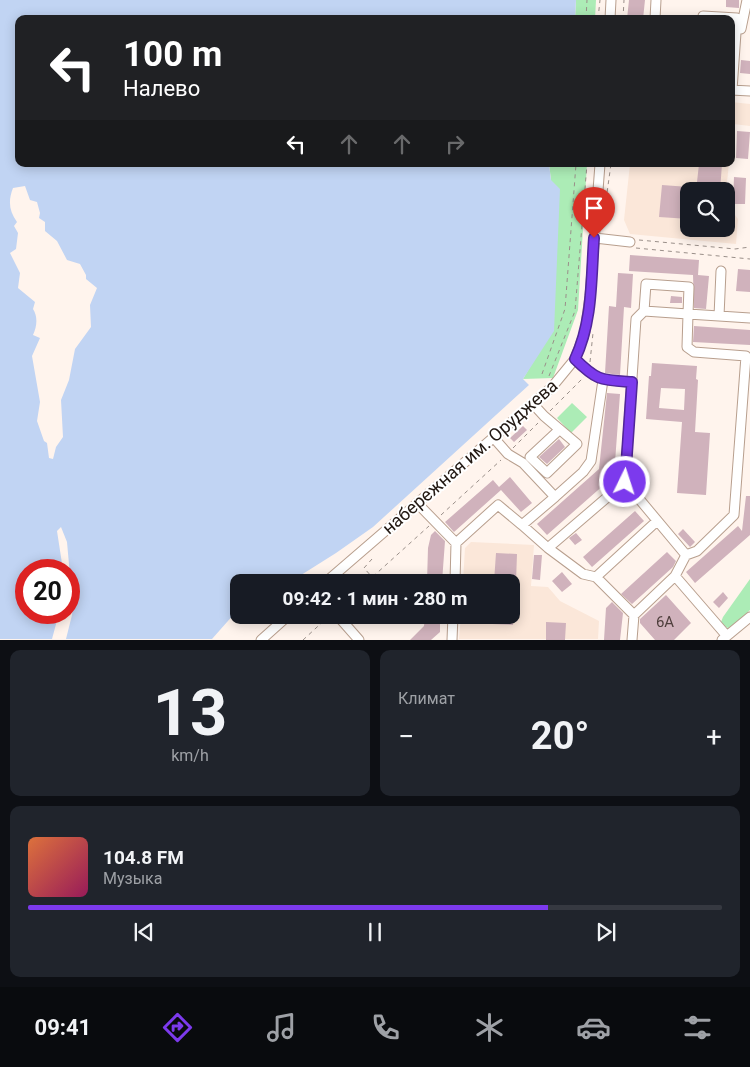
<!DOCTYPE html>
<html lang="ru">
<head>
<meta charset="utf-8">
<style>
	:root { --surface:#171b24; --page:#20242c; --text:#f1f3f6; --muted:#9ea1a6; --line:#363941; --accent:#7c3aed }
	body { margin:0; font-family:Roboto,sans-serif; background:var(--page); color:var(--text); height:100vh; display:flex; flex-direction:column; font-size:19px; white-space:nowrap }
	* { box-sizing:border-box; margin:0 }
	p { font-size:16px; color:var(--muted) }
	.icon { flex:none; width:28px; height:28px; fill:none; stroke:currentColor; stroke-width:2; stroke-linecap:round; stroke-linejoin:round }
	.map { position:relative; height:640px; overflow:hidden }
	.sheet { display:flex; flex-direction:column; gap:10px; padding:10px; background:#0d0f14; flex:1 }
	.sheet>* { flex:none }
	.banner { position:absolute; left:15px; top:15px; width:720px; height:152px; border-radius:10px; box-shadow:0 2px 12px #0003; background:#202124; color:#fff; overflow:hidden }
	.buttons { position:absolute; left:680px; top:182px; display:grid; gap:10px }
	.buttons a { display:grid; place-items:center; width:55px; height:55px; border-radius:10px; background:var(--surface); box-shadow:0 2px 12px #0003; font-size:25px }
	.speed { position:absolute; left:15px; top:559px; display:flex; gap:10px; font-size:25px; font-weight:700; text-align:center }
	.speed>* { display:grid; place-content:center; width:65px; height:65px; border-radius:50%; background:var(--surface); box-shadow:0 2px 12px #0003; line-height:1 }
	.speed .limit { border:8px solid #d22; background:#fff; color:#111 }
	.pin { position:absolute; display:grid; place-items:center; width:42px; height:42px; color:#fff; margin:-51px -21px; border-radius:50% 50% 50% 0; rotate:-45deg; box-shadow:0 0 5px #0007 }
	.pin .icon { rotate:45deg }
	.me { position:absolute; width:55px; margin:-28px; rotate:4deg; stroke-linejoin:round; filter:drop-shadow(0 0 4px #0008) }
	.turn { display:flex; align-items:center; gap:18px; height:105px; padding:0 25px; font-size:22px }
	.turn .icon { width:65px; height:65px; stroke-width:2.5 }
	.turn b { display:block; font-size:35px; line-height:42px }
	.lanes { display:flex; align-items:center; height:48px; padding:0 25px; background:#0003; justify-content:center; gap:25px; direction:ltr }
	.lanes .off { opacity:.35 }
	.big { font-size:38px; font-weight:700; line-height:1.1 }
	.sheet .tile { flex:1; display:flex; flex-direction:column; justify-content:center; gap:8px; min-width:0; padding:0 18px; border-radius:10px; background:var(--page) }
	.sheet .dial { align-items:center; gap:0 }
	.dial b { font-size:65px; line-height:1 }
	.song { display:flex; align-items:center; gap:15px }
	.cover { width:60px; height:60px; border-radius:8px; background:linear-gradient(135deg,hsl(20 70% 55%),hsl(330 70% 35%)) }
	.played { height:5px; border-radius:2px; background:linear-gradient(90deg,var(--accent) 75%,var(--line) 75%) }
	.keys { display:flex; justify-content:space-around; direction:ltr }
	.heat { display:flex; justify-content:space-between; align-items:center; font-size:28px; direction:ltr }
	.sheet .tiles { flex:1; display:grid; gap:10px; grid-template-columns:1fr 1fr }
	.tile:last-child { grid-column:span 2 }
	.trip { position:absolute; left:230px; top:574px; width:290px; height:50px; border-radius:10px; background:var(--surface); box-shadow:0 2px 12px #0003; font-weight:700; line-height:50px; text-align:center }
	.tab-bar { display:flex; height:80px; justify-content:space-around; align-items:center; background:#090b0e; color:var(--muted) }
	.tab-bar .icon { width:35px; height:35px }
	.tab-bar .active { color:var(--accent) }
	.tab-bar b { font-size:22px; color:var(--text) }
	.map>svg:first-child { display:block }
	.built { fill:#fbe7d9 }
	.green { fill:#acecb6 }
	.water { fill:#c1d4f3; fill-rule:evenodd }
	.building { fill:#d0b2bc; fill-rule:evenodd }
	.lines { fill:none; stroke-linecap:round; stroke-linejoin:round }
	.minor-casing { stroke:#b89f8e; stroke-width:11 }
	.path { stroke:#9a8f89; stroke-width:1; stroke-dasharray:4 4; stroke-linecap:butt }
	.minor { stroke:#fff; stroke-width:9 }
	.route-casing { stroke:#51269a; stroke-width:12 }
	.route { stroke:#7c3aed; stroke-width:9 }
	.labels { text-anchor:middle; stroke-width:4; stroke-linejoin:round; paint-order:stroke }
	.number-label { font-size:15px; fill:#4e3e3c }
	.street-label { font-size:18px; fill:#221812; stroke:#fff }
</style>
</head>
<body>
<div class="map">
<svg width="750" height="640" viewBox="0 0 750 640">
	<rect width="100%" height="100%" fill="#fff4ed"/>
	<path class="built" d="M731,102L750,104V126L733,124L731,139Z
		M630,164H729L726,191H689V229H726V203L738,219L736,244L630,234L624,220Z
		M471,542L534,545L531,586L548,587L560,601L599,621L598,639H459L461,615H511V582H463L465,548Z"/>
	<path class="green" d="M576,0H596L595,19H575Z
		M549,164H587L578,310L553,378L523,379L534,360L551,180Z
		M572,403L587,417L571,433L557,418Z
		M750,579V610L730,629L724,626L721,622L723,617Z"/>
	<path class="water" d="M0,0H576L575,19H19V164H549L551,180L560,189L554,331L523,379L529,385L373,527L336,553L290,582H239V612L235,613L212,639H66L72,615L74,596L71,587L67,542L61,527L57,531L63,570H26V612L59,613L52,639H0ZM25,186L30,200L37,202L40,213L39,218L45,222V231L57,241L67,260L80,264L86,275V279L97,288L90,305L91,327L75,349L69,380L61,400L63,437L56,447L53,459L49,458L47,443L44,441L37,421L40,402L32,356L40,338L33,335C37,326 38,317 33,309L35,302L18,288L20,273L10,253L16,249L18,233L14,226L17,222C9,211 8,201 13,188Z"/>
	<path class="building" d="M629,0H645L643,19H627Z
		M726,0H739V8L726,7Z
		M741,60L750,61V74L740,73Z
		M737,131L750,132L748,159L736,158Z
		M699,164H722L720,191H696Z
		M734,177L746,178L745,204H733Z
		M662,185L689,187V219L659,217Z
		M630,255L699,260L698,275L709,276L706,309L694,308L693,275L629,271Z
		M738,269L750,270V292L736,291Z
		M618,273L633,274L631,308L624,307L620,375L605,373L609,306L616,307Z
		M671,296L682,297V303H670Z
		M694,326L750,330V345L693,342Z
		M652,363L697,366L696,379L698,380L695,432L710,433L706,495L677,493L682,422L646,419L649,376H651ZM661,388L685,389L684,410L659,408Z
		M607,393L620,394L614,476L547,535L537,524L599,469Z
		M523,426L527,430L514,442L510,438Z
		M559,439L565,447L547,464L539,457Z
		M510,477L532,503L521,512L501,490L454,532L445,522L493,480L499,487Z
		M746,496H750V535L695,583L686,572L738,526L742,531Z
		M635,511L644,521L592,567L583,557Z
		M683,529L695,542L690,547L678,534Z
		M435,531L445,541L442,582H427L428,548L431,535Z
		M576,533L582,540L575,545L569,538Z
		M667,552L676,561L673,567L632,604L621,594Z
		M496,553L517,554L516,582H494Z
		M534,555H542L540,580L532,579Z
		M562,572L572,584L562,592L552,581Z
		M723,592L728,598L719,608L713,602Z
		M666,595L691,623L674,640H655L640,623V619Z
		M612,602L623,613L620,640H604L606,608Z
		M425,615H440V632L431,640H410L424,626Z
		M493,615H514L513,625L492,624Z
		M546,622L566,623L565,640H546Z"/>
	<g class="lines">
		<defs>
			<path id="minor" d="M610,19L611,0
				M655,19L656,0
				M703,19V16L737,18L732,90
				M741,29L747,0
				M731,90L750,91
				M595,238L630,242
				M721,271L719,316L688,314L689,287L646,284L644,311L636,319L625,482L686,555L675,576L726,635
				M644,311L688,314L687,347L694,352L746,356L734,515L697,551L686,555
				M719,316L750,318
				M575,359C597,381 601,380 632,382
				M533,404L544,416L577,444L547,473L530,457L559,430
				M493,437L508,454L523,463L555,497L522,525L548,548L625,482
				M555,497L583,472L591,461L603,380
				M417,503L456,543
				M548,548L583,574L596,577L657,521
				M596,577L634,615
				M326,582L552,387L575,359L585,332L590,296L600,164
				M455,582L456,543L498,505L522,525
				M337,615L359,640
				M261,640L289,615
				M452,640L453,615
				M632,640L634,615L675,576
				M722,640L750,617"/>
		</defs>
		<use href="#minor" class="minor-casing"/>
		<path class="path" d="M586,19L587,0
			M598,19L600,0
			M623,19L624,0
			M606,200L611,164
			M639,240L735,249L750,247
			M636,248L750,259
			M590,362L593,333
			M542,374L565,309L576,164
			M549,376L575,311L587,164
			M550,411L584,377
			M513,448L538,423
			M441,515L501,460
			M372,559L364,568L372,577
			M367,582L429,526
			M303,640L328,617"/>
		<use href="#minor" class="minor"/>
	</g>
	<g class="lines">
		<defs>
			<path id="route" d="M594,238C591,278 593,321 575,359C597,381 601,380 632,382L625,482"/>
		</defs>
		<use href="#route" class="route-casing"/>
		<use href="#route" class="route"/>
	</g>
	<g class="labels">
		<g class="number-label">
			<text x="665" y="627">6А</text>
		</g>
		<g class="street-label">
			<text transform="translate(470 457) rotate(-41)" y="6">набережная им. Оруджева</text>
		</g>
	</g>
</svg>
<div class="buttons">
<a><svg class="icon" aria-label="search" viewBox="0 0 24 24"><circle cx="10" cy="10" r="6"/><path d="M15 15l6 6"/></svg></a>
</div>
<div class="speed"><div class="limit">20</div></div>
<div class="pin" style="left:594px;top:238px;background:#d93025"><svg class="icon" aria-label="arrive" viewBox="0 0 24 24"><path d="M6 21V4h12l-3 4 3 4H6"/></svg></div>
<svg class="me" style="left:625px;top:482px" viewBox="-20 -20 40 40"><circle r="17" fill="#7c3aed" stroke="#fff" stroke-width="3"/><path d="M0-11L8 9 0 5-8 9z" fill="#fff"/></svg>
<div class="trip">09:42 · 1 мин · 280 m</div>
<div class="banner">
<div class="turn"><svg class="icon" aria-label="left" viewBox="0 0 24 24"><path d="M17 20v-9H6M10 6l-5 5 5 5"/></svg><div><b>100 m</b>Налево</div></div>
<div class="lanes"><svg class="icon" aria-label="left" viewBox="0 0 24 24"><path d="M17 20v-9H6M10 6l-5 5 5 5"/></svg><svg class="icon off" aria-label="ahead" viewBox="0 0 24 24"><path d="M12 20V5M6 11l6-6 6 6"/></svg><svg class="icon off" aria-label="ahead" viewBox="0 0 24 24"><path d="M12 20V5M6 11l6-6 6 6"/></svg><svg class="icon off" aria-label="right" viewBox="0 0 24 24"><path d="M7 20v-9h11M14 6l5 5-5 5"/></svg></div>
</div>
</div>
<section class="sheet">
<div class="tiles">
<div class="tile dial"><b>13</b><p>km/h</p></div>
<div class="tile"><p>Климат</p>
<div class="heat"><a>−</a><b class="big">20°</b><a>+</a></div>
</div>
<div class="tile">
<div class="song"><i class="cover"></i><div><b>104.8 FM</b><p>Музыка</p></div></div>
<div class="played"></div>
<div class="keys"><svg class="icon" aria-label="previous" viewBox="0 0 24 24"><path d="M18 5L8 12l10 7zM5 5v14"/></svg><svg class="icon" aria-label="pause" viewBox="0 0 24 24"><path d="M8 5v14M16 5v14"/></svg><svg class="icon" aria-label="next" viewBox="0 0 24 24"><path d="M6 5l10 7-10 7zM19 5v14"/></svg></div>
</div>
</div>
</section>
<nav class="tab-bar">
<b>09:41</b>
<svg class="icon active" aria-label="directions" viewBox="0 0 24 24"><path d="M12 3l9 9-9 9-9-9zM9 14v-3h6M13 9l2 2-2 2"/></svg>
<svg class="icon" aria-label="music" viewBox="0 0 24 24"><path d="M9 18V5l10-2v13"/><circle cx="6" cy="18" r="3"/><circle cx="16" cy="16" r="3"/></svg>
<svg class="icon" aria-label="phone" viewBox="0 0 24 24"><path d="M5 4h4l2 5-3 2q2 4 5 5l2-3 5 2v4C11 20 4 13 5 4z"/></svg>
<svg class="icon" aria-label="climate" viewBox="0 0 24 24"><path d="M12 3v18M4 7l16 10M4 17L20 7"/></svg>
<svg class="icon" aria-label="car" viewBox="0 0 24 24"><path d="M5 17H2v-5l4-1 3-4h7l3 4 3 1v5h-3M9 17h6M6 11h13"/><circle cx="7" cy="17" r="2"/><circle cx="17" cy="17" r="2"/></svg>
<svg class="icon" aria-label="filters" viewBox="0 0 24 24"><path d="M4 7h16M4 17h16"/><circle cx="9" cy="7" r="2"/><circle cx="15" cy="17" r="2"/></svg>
</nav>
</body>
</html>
